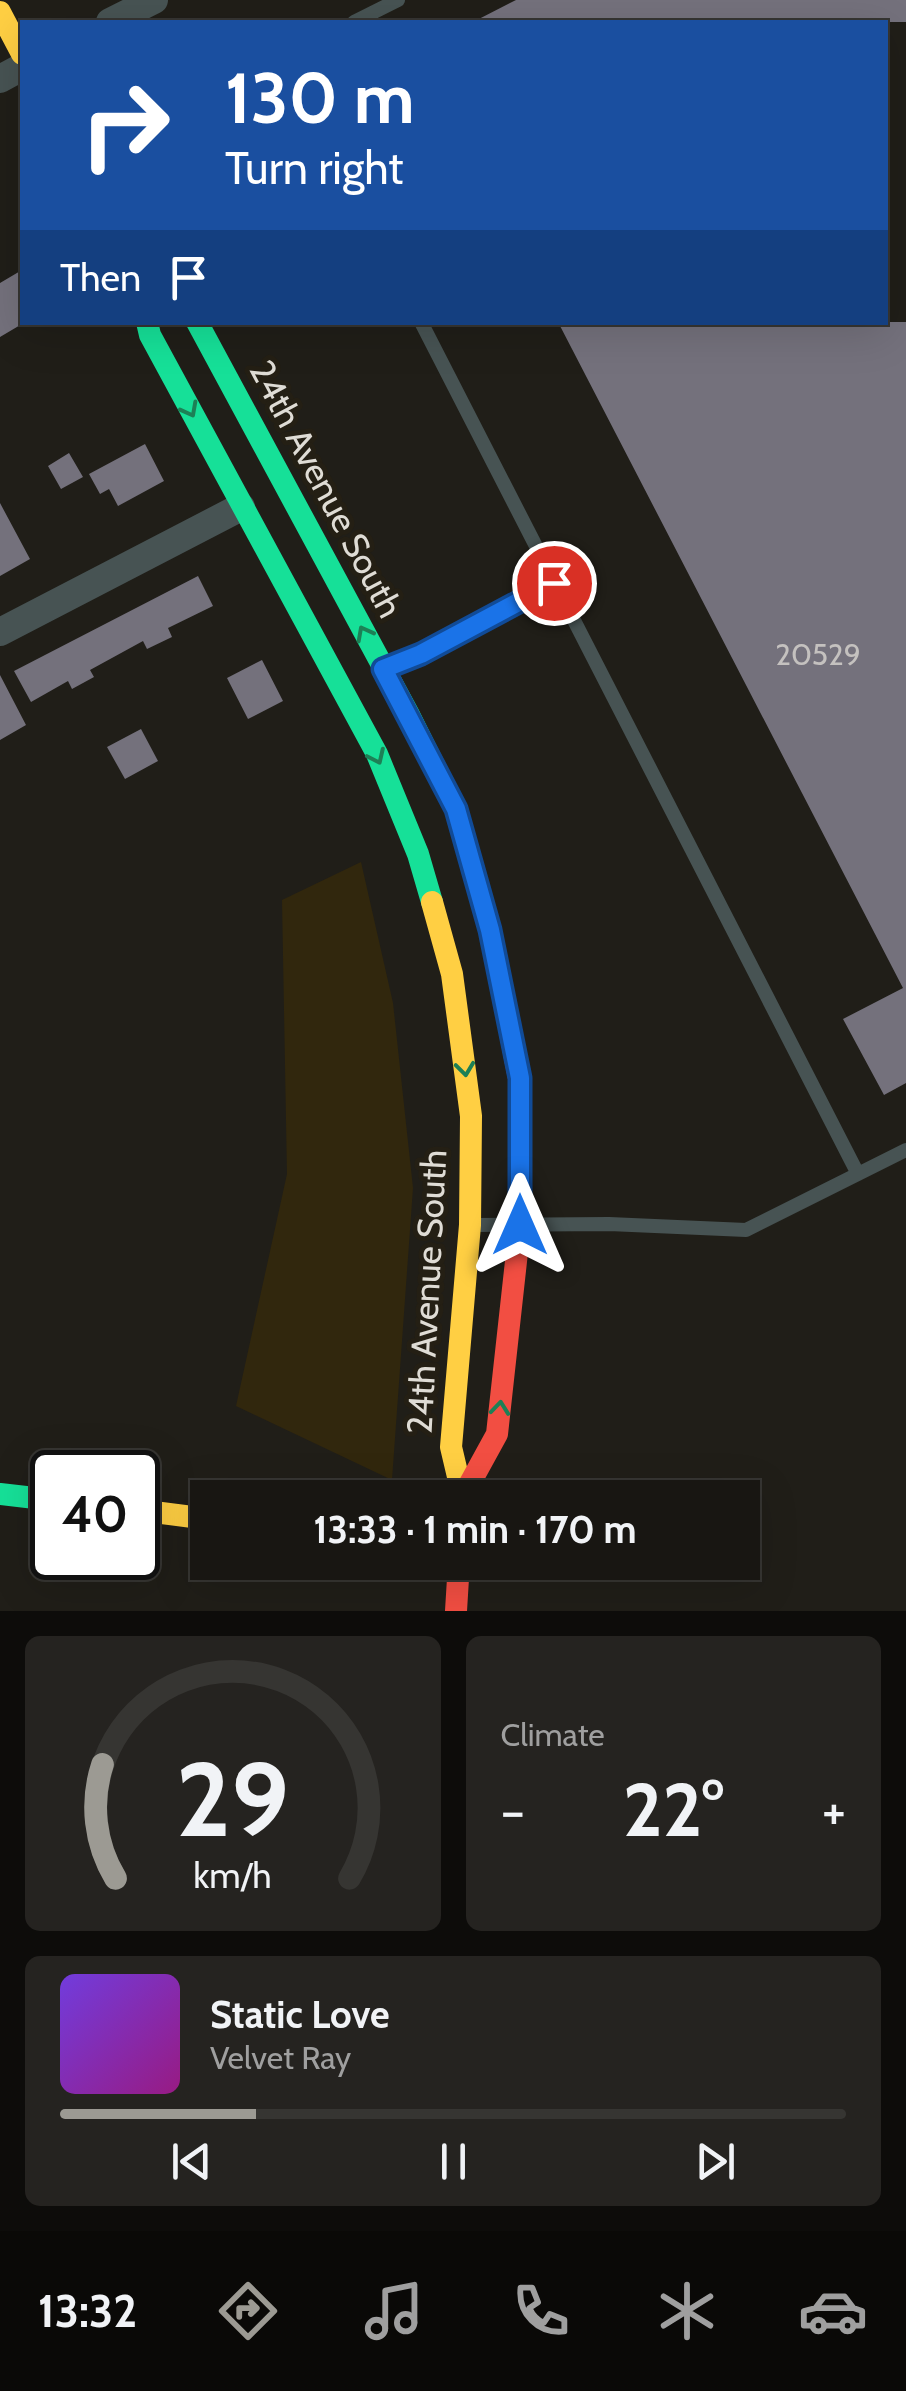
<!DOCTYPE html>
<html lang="en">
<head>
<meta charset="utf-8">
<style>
	:root { --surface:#181612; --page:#252320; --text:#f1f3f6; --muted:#9f9f9f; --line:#363532; --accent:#9c9a93 }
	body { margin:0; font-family:Cabin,sans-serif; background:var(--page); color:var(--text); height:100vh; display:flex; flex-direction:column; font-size:38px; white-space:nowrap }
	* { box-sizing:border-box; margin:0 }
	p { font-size:32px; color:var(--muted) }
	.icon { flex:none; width:55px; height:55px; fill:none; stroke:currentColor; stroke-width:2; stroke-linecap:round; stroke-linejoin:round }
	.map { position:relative; height:1611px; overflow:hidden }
	.panel { display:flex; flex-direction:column; gap:25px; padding:25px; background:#0d0c0a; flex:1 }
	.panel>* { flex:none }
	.hud { position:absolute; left:20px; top:20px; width:868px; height:305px; border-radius:0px; box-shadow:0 10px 40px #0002,0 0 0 2px var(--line); background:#1a4fa0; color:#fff; overflow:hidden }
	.speed { position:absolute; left:30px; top:1450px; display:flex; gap:20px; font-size:50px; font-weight:700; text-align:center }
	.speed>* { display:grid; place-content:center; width:130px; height:130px; border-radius:50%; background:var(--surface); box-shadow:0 10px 40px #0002,0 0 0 2px var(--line); line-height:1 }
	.speed .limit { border:5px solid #111; border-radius:15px; background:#fff; color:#111 }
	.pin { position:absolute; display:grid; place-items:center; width:85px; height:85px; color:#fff; margin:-42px; border:5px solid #fff; border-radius:50%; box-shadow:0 2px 10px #0007 }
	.me { position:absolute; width:110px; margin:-55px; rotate:0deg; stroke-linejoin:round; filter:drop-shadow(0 0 8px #0008) }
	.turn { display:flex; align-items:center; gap:35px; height:210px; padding:0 40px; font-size:45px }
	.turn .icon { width:130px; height:130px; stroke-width:2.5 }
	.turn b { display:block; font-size:70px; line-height:85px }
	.then { display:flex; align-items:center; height:95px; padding:0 40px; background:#0003; gap:20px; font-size:38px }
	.big { font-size:75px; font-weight:700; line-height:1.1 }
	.panel .widget { flex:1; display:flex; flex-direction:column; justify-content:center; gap:15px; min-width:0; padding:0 35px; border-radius:15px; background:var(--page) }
	.panel .dial { align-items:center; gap:0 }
	.dial svg { height:260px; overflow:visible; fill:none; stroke:var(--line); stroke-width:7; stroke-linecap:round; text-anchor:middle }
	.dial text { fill:var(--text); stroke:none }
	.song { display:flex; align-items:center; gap:30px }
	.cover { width:120px; height:120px; border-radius:15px; background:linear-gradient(135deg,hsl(260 70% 55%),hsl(310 70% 35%)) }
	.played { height:10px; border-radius:5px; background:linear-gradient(90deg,var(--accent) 25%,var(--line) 25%) }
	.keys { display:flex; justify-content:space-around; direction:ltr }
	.heat { display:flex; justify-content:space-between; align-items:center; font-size:55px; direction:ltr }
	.panel .tiles { flex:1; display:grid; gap:25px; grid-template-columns:1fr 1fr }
	.widget:last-child { grid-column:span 2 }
	.trip { position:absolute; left:190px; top:1480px; width:570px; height:100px; border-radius:0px; background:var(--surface); box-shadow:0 10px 40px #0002,0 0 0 2px var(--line); font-weight:700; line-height:100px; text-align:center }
	.menu { display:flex; height:160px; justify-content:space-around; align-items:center; background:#0a0907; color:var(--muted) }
	.menu .icon { width:70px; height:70px }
	.menu .active { color:var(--accent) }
	.menu b { font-size:45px; color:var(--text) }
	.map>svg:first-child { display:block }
	.green { fill:#31270d }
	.building { fill:#74717c }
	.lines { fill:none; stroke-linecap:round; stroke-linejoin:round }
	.lane { stroke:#475353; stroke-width:14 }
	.street { stroke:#475353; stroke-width:28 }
	.fast { stroke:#16e098; stroke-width:22 }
	.slow { stroke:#ffcf43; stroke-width:22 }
	.jam { stroke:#f24e42; stroke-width:22 }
	.oneway { stroke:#1d8056 }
	.route-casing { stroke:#114b97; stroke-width:25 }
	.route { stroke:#1a73e8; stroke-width:18 }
	.labels { text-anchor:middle; stroke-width:10; stroke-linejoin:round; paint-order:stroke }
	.number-label { font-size:30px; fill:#c4c1bf }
	.street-label { font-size:35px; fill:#dfdcd5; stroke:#241f14 }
</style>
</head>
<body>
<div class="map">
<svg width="906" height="1611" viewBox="0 0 906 1611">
	<rect width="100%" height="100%" fill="#201e18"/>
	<path class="green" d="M361,862L393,1003L413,1188L392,1480L236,1406L287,1174L282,900Z"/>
	<path class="building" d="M516,0H906V22H473Z
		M22,270V324L0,337V283Z
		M558,322H906V1083L884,1095L843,1019L903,988Z
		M145,444L164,481L118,506L109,489L100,494L89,474Z
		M69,453L83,477L61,489L48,466Z
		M0,503L30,559L0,576Z
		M198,576L213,606L168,628L172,637L147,649L143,641L90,670L94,677L72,689L68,681L31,702L14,671Z
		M262,660L283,701L248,719L227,678Z
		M0,675L26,725L0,740Z
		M141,729L158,761L125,779L107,747Z"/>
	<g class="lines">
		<path class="lane" d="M354,22L398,0
			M421,322L858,1174
			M386,668L421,654L554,583
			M475,1225L609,1224L746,1230L906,1150"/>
		<path class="street" d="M110,22L154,0
			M0,79L22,67
			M0,632L241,507"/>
		<path class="fast" d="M147,322L150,335L377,754L418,854L432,902
			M197,322L408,713L456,809L490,930L515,1058
			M0,1494L52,1500"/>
		<path class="slow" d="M0,12L22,54
			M432,902L452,974L471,1116L470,1225L451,1447L463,1498
			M138,1510L208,1519"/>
		<path class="jam" d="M463,1496L497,1434L520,1225L519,1078L515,1058
			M456,1611L459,1562"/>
	</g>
	<defs><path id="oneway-chevron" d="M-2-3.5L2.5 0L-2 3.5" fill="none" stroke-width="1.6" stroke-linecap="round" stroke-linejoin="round" transform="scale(2.5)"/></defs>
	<g class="oneway">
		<use href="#oneway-chevron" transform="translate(190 410) rotate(62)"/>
		<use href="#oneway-chevron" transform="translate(364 633) rotate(-118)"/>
		<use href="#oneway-chevron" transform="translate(377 757) rotate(65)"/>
		<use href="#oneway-chevron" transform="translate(465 1069) rotate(83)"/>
		<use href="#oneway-chevron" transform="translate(500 1408) rotate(-84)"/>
	</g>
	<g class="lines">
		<defs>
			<path id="route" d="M520,1225V1078L490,930L456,809L383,669L421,654L554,583"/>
		</defs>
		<use href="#route" class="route-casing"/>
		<use href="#route" class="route"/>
	</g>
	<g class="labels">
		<g class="number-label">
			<text x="818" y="665">20529</text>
		</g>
		<g class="street-label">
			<text transform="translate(326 489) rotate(62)" y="12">24th Avenue South</text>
			<text transform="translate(427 1292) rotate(-87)" y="12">24th Avenue South</text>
		</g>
	</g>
</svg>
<div class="speed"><div class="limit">40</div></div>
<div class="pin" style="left:554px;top:583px;background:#d93025"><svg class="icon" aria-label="arrive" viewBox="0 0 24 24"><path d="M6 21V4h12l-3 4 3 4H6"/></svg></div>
<svg class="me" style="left:520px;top:1225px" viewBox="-20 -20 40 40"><path d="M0-17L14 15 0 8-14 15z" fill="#1a73e8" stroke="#fff" stroke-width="4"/></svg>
<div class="trip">13:33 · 1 min · 170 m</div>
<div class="hud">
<div class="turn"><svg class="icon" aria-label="right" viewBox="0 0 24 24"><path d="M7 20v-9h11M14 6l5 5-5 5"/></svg><div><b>130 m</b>Turn right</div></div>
<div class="then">Then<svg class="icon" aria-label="arrive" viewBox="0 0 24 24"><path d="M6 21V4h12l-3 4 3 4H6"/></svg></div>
</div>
</div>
<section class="panel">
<div class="tiles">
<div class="widget dial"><svg viewBox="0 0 100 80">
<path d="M14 69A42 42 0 1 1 86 69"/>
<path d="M14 69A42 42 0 0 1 10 34" stroke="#9c9a93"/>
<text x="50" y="56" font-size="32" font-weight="700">29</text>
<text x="50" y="72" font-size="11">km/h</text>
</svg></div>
<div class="widget"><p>Climate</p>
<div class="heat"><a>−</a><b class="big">22°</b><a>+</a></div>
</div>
<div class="widget">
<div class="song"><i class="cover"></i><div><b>Static Love</b><p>Velvet Ray</p></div></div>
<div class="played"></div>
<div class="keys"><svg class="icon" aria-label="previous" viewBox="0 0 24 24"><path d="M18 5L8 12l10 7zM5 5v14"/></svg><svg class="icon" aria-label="pause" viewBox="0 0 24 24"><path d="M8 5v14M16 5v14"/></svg><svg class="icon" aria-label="next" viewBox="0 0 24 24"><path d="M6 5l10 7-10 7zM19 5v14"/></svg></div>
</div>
</div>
</section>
<nav class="menu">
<b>13:32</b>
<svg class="icon active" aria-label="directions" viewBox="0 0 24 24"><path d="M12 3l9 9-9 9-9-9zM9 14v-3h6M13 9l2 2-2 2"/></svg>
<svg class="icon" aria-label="music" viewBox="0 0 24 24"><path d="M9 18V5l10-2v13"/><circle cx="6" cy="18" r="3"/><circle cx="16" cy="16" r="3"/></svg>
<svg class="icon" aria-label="phone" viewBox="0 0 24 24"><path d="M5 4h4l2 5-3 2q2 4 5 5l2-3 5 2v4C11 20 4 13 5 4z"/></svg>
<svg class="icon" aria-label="climate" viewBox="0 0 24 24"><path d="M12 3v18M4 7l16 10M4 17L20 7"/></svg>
<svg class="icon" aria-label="car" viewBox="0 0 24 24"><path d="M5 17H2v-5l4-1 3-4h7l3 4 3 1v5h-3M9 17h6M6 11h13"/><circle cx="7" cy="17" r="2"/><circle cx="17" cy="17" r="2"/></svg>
</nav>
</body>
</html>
